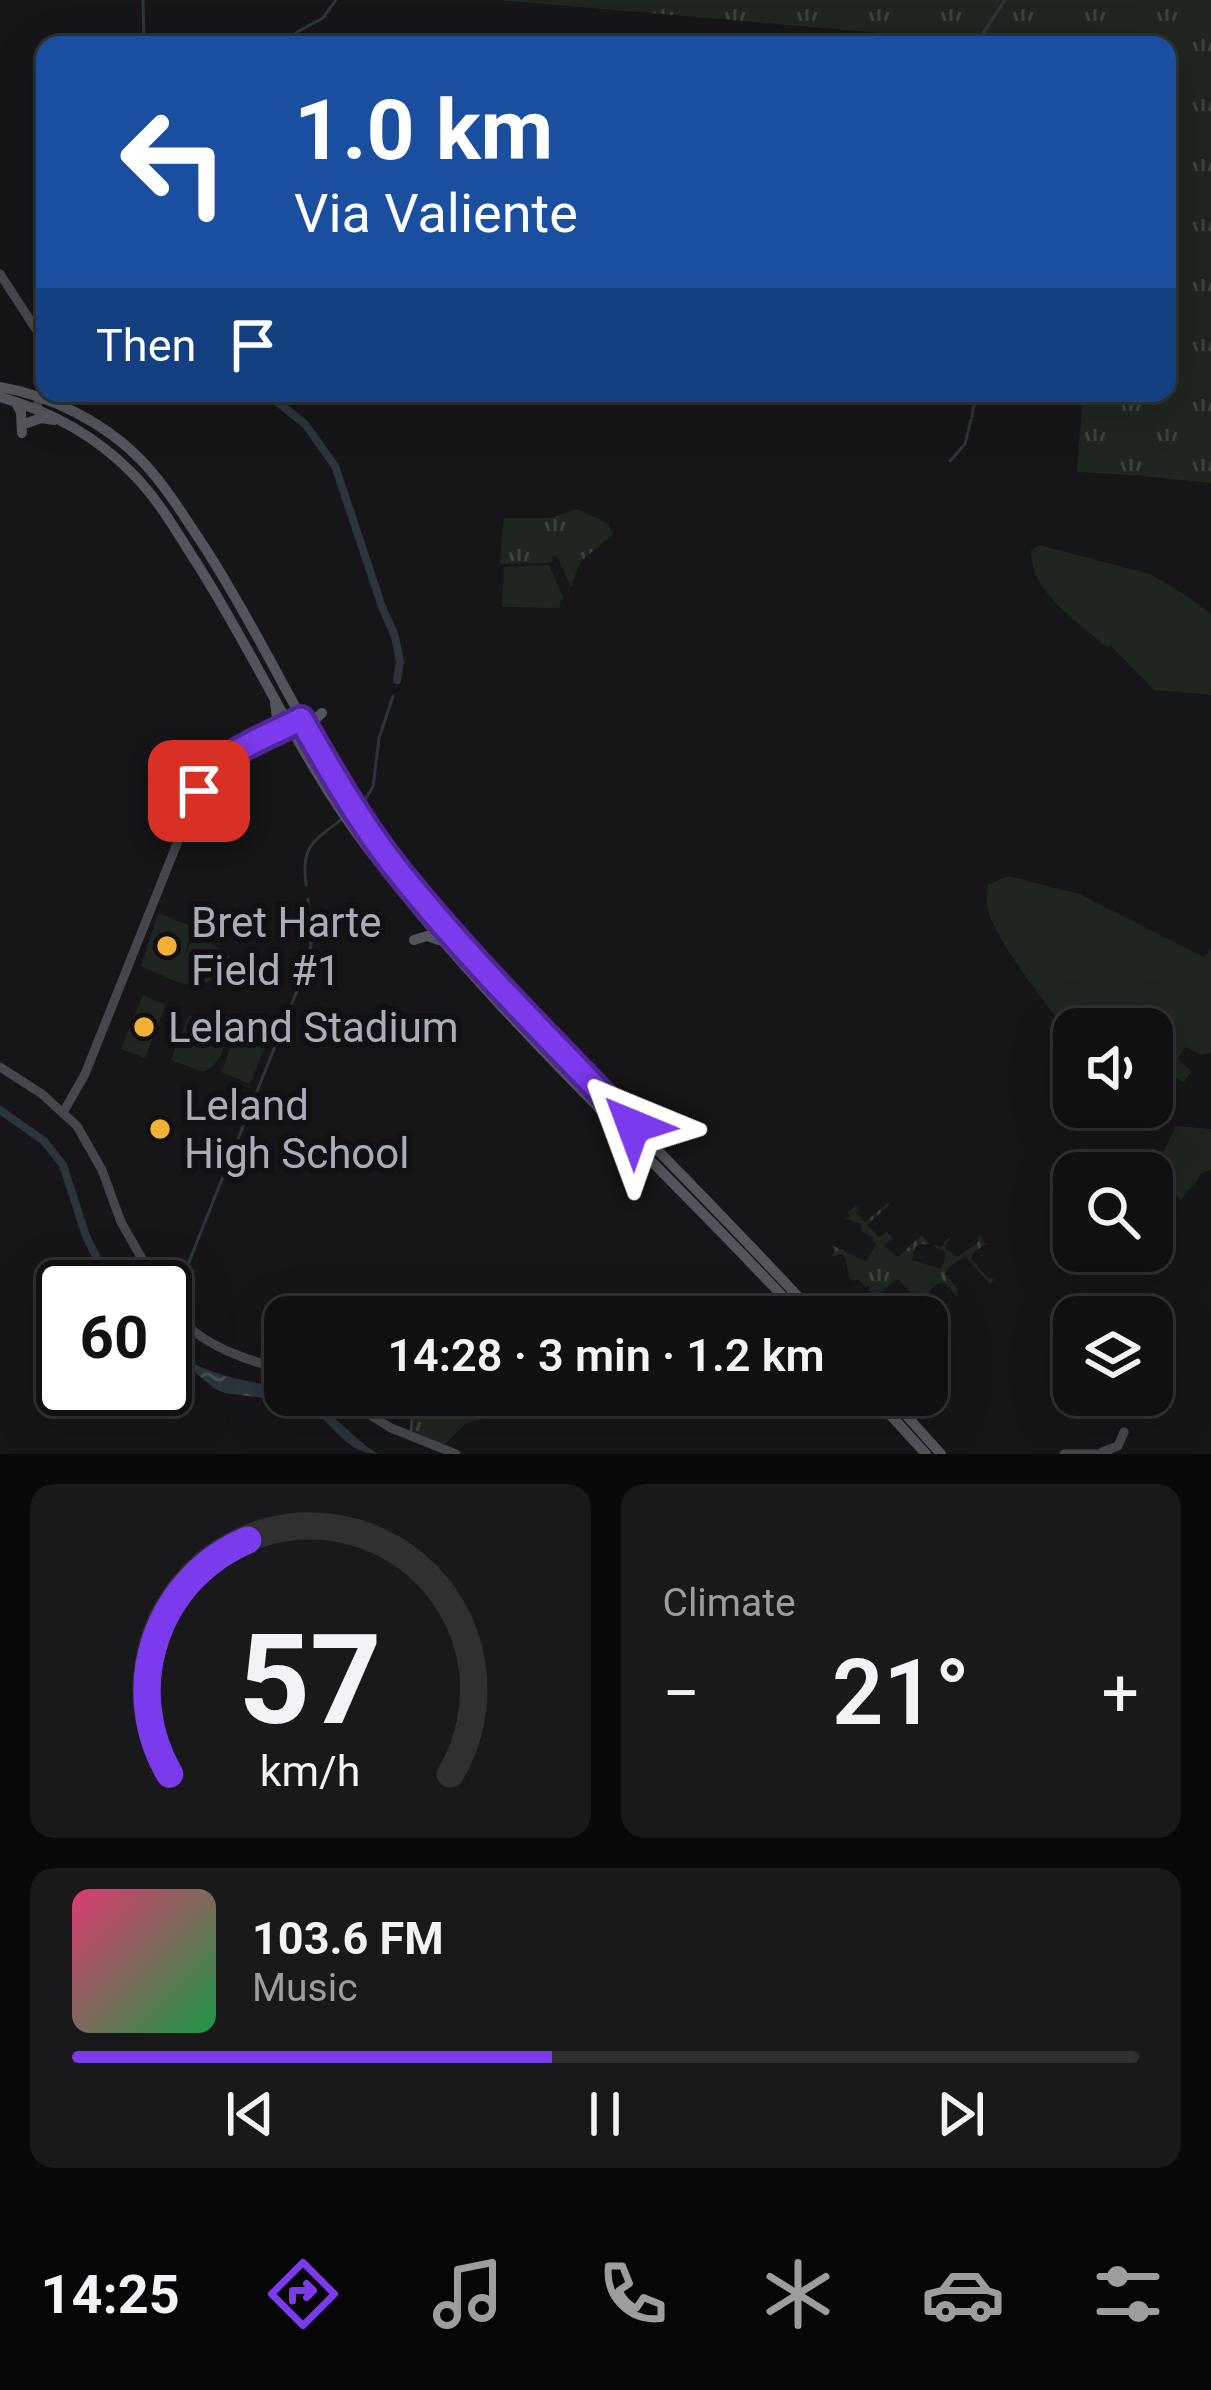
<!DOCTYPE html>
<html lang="en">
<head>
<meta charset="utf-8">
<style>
	:root { --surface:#101012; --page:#19191b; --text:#f1f3f6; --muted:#9c9d9f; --line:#303032; --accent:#7c3aed }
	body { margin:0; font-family:Roboto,sans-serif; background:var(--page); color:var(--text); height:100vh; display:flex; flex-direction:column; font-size:45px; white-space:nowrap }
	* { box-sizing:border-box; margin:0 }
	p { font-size:39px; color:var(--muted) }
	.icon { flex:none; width:66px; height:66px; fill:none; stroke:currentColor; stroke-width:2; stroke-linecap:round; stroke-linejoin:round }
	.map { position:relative; height:1454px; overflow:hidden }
	.sheet { display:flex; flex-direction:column; gap:30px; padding:30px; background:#09090a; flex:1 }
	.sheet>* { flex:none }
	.top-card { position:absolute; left:36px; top:36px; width:1140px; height:366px; border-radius:24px; box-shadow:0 12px 48px #0002,0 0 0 3px var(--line); background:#1a4fa0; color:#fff; overflow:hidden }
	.tools { position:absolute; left:1053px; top:1008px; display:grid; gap:24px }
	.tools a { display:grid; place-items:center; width:120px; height:120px; border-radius:24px; background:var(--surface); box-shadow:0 12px 48px #0002,0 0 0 3px var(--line); font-size:60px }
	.speed { position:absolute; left:36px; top:1260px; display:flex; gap:24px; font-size:60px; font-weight:700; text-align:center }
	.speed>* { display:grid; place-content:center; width:156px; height:156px; border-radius:50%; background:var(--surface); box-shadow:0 12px 48px #0002,0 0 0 3px var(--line); line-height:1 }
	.speed .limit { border:6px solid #111; border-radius:18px; background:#fff; color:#111 }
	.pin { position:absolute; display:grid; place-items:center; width:102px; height:102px; color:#fff; margin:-51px; border-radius:24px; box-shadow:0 6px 18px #0006 }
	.me { position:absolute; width:132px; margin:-66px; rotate:316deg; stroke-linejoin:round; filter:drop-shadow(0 0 9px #0008) }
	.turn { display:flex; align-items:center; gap:42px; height:252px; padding:0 60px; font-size:54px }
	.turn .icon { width:156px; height:156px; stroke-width:2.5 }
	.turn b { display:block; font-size:84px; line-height:102px }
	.then { display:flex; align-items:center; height:114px; padding:0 60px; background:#0003; gap:24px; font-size:45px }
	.big { font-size:90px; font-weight:600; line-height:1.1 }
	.sheet .tile { flex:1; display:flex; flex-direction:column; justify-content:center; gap:18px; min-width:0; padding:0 42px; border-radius:24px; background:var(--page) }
	.sheet .dial { align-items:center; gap:0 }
	.dial svg { height:312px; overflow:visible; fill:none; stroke:var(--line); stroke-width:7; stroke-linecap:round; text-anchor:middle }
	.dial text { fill:var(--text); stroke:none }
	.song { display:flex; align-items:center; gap:36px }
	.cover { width:144px; height:144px; border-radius:18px; background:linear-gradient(135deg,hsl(340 70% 55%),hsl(140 70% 35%)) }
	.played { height:12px; border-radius:6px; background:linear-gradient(90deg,var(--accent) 45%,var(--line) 45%) }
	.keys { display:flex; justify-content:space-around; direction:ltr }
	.heat { display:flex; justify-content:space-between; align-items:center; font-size:66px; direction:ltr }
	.sheet .tiles { flex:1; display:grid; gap:30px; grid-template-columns:1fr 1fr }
	.tile:last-child { grid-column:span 2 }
	.trip { position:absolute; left:264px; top:1296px; width:684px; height:120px; border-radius:24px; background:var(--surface); box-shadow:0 12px 48px #0002,0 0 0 3px var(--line); font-weight:600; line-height:120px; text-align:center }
	.menu { display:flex; height:192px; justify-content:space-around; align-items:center; background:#060607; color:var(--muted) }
	.menu .icon { width:84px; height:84px }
	.menu .active { color:var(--accent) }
	.menu b { font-size:54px; color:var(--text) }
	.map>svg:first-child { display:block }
	.green { fill:#1e261f }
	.park { fill:url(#park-tufts) }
	.water { fill:url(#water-ripples) }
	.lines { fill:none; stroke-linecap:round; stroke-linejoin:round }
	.stream { stroke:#2c353c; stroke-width:3 }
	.river { stroke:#2c353c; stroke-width:8 }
	.secondary { stroke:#45474d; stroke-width:9 }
	.primary { stroke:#53555c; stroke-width:10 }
	.route-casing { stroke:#51269a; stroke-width:30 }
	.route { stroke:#7c3aed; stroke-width:21 }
	.poi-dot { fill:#f2b134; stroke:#111113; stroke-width:4.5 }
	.labels { text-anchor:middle; stroke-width:12; stroke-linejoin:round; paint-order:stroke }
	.poi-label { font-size:42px; fill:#a8adb8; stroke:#111113; text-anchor:start }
</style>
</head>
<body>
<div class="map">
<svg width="1211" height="1454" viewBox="0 0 1211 1454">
	<defs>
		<pattern id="park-tufts" width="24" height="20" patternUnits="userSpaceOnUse" patternTransform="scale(3)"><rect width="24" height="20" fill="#1e261f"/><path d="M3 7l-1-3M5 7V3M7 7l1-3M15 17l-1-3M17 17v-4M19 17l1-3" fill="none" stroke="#3c433d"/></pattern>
		<pattern id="water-ripples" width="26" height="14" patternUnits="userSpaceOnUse" patternTransform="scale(3)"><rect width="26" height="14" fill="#2c353c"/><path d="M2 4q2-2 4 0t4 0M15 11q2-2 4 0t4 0" fill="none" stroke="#485056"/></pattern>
	</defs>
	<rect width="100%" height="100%" fill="#161618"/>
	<path class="green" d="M1039,545L1150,574L1184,594L1211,614V695L1154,690L1111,646L1106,647C1078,621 1030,593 1031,551Z
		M549,565L564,599L561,600L560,608L502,607L504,567Z
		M1008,876L1079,894L1204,957L1211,949V1053L1201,1055L1185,1047L1178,1059L1192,1072L1184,1082L1156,1067L1152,1069V1029H1074V1035L1063,1027C1041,996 1001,948 989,913C985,904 987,894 988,885Z
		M158,913L193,927L183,960L195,933L230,956C208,1004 178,982 141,966Z
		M143,995L166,1005L145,1058L121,1049Z
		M189,1015L230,1031C224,1047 220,1066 203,1072L171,1060Z
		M240,1023L270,1034L250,1084L221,1072Z
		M1176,1126L1211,1129V1170L1200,1174L1197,1181L1181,1200L1151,1166L1165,1149Z"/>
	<path class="park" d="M499,0H1211V483L1134,475L1077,472L1083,393H1167V45H894V34Z
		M577,509L607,523L613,534L580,562L571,587L557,556L552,557L553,561L549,563L500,564L504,518H550Z
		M889,1202L890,1204L867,1225L879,1237L887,1232L892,1238L884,1246L898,1257L922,1235L930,1245L921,1244L915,1247L912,1260L941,1269L946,1257L945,1251L934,1247L935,1244L939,1247L944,1246V1242L953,1235L946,1244V1249L957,1257L977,1243L979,1236L986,1244L973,1253L971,1259L987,1277L996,1279L990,1284L965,1256L948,1268L945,1274L958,1289L957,1297L945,1283L937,1284L929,1292L938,1302L933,1306L931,1303L926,1304L918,1293L913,1295L898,1279L881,1292L879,1297L894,1317H890L881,1308L877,1311L872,1306L877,1298L869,1290V1285L866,1287L858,1279L855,1281L849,1278L846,1259L842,1254L830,1257L834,1253L832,1245L866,1262L876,1244L872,1241L874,1238L862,1231L860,1224L845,1218L850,1217L848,1213L855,1205L859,1209L856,1213L865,1222Z
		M414,1395H510L511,1406L508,1411L465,1424L444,1445L409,1433Z"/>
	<path class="water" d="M165,1318L168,1320C152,1368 249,1381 279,1387L285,1390V1395C323,1395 347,1436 378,1454C344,1454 331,1419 304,1403L225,1393L215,1389L165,1347Z"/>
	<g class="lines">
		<path class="stream" d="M143,0L144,45
			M290,45L297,32L323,18L336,0
			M970,45L982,35L1005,0
			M972,417L975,393
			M950,461L965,444L971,420
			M360,807L373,787L379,738L393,696
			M306,885C301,846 312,842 342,819
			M173,1302L309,961L311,944L308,899"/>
		<path class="river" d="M266,393L305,424L335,466L382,607L395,636L400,662L397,680
			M0,1110L44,1141L63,1165L86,1236L111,1287"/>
		<path class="secondary" d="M0,274L45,343
			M36,408L45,384
			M0,1067L42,1094L77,1126L102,1170L121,1222L158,1287
			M64,1111L85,1074L198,791C225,751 253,742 294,723
			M165,1299C192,1343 238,1357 285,1371
			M338,1395L391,1428L456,1454
			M1102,1452L1118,1446L1124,1432
			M1064,1454H1108"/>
		<path class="primary" d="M0,387C52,396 106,423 143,462C168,489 187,521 207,551C273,654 319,767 393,864C441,927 496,984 551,1041C640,1133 731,1223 817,1317
			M0,397C50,411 96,436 132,473C158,499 176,531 196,562C256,656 301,761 369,850C498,1020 658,1161 802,1317
			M16,403L21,412L22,433
			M27,423L41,418L54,420
			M311,733L312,722L322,713
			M271,734L277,719L275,702
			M414,940L427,936L439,940
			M613,1102L621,1106L634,1104L633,1127
			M872,1395L926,1454
			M888,1395L941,1454"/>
	</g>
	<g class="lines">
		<defs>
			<path id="route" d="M199,791C228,746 256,743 301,719C330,770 359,821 395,867C468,959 552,1041 633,1126"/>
		</defs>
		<use href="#route" class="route-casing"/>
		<use href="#route" class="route"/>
	</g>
	<g class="poi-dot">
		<circle cx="167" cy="946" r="12"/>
		<circle cx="144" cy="1027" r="12"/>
		<circle cx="160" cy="1129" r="12"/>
	</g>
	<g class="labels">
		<g class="poi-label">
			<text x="191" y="937">Bret Harte<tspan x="191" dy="48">Field #1</tspan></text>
			<text x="168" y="1042">Leland Stadium</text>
			<text x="184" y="1120">Leland<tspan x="184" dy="48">High School</tspan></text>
		</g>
	</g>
</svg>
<div class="tools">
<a><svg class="icon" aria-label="sound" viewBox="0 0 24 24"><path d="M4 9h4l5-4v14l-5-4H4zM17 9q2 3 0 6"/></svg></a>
<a><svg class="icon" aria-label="search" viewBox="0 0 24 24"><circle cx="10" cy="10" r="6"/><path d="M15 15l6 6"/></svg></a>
<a><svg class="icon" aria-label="layers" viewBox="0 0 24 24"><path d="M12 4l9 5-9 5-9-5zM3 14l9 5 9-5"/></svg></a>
</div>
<div class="speed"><div class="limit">60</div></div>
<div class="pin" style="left:199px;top:791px;background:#d93025"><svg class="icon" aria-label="arrive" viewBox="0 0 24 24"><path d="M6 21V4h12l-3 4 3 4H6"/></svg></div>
<svg class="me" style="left:633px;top:1126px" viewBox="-20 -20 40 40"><path d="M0-17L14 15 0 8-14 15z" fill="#7c3aed" stroke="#fff" stroke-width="4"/></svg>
<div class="trip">14:28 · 3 min · 1.2 km</div>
<div class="top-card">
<div class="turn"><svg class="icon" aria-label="left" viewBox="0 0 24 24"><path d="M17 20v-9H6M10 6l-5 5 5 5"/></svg><div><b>1.0 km</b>Via Valiente</div></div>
<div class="then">Then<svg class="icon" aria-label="arrive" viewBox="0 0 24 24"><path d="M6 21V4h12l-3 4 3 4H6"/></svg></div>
</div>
</div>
<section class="sheet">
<div class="tiles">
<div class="tile dial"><svg viewBox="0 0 100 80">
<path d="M14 69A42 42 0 1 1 86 69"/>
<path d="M14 69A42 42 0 0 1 34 9" stroke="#7c3aed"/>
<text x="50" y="56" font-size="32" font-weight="700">57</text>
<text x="50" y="72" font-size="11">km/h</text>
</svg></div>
<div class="tile"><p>Climate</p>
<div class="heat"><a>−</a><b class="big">21°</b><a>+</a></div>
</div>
<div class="tile">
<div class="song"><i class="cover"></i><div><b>103.6 FM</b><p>Music</p></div></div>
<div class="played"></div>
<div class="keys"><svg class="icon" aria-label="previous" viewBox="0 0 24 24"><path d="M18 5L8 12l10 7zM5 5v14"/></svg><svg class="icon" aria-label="pause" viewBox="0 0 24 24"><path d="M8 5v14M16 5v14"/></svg><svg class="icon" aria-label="next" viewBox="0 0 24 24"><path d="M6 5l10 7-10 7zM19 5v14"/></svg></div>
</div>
</div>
</section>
<nav class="menu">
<b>14:25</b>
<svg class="icon active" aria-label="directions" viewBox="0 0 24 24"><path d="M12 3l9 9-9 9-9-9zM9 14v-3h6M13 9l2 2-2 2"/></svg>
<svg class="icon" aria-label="music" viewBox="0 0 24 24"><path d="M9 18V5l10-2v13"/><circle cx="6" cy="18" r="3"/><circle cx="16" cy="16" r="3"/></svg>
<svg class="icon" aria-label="phone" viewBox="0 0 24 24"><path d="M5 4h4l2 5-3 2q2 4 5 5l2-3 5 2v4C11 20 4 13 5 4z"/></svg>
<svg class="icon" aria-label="climate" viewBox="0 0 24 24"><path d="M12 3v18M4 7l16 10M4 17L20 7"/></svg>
<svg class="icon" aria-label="car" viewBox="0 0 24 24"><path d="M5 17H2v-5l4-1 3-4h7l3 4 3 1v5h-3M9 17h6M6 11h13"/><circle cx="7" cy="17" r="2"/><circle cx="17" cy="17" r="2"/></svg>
<svg class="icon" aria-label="filters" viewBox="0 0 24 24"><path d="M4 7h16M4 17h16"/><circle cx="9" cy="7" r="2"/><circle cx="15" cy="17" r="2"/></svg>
</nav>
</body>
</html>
